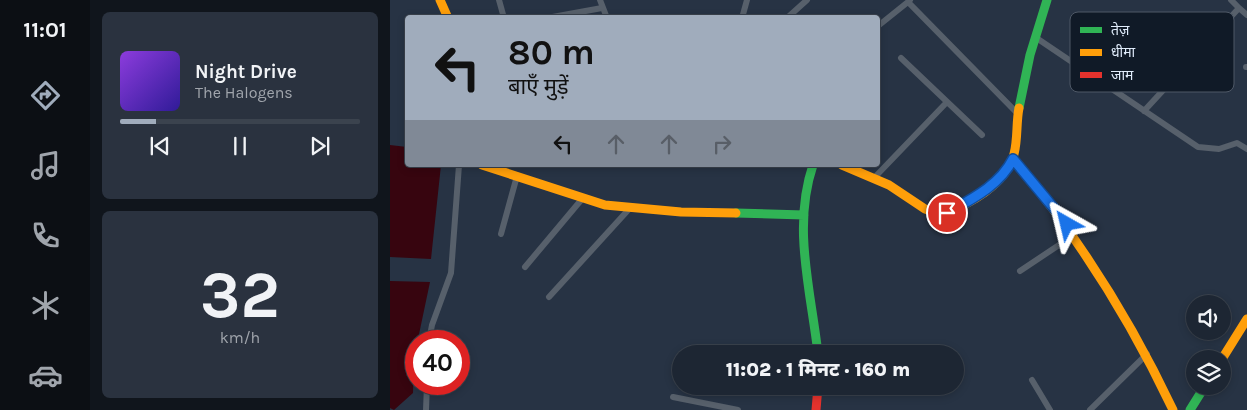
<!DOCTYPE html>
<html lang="hi">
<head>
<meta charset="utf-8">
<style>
	:root { --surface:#1d2633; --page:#2a323f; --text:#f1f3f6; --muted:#a0a5ac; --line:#3b434e; --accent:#a0acbc }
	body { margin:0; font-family:Karla,"Noto Sans Devanagari",sans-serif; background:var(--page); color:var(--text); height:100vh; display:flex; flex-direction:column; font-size:19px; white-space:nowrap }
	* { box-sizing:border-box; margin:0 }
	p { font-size:16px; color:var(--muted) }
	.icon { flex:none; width:28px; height:28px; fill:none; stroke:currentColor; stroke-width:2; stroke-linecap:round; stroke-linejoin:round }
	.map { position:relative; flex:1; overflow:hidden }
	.side { display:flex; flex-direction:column; gap:12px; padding:12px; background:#10151c; width:300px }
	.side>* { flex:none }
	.top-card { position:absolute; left:15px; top:15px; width:475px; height:152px; border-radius:5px; box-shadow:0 2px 8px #0003,0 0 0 1px var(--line); background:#a0acbc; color:#111; overflow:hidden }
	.fabs { position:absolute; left:796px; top:295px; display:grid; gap:10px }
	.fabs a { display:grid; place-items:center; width:45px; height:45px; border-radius:50%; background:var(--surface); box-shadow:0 2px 8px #0003,0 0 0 1px var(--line); font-size:25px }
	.speed { position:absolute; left:15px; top:330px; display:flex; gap:10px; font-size:25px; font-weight:700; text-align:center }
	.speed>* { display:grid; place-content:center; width:65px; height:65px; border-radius:50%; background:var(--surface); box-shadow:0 2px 8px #0003,0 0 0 1px var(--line); line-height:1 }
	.speed .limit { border:8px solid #d22; background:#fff; color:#111 }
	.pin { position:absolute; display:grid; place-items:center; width:42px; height:42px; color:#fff; margin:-21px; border:2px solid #fff; border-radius:50%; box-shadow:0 1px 5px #0007 }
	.me { position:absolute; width:55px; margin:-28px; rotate:323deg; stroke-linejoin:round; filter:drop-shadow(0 0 4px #0008) }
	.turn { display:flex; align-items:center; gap:18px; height:105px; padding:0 20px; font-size:22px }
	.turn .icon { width:65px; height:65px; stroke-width:2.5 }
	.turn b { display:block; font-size:35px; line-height:42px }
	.lanes { display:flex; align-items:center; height:48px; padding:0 20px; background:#0003; justify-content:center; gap:25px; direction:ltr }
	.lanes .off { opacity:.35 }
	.side .widget { flex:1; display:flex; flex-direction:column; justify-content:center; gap:8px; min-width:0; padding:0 18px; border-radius:8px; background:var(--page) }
	.side .dial { align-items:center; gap:0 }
	.dial b { font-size:65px; line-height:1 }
	.song { display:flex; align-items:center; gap:15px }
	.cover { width:60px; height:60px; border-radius:8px; background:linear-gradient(135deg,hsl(270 70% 55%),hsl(250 70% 35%)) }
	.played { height:5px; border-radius:2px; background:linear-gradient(90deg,var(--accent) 15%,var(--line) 15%) }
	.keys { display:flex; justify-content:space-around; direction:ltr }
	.trip { position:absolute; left:282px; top:345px; width:292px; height:50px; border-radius:25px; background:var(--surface); box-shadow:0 2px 8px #0003,0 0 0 1px var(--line); font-weight:800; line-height:50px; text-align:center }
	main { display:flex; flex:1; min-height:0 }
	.dock { display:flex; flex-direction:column; width:90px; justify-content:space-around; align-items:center; background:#0c0f14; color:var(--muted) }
	.dock .icon { width:35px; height:35px }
	.dock .current { color:var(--accent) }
	.dock b { font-size:22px; color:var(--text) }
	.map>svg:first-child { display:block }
	.water { fill:#37050f }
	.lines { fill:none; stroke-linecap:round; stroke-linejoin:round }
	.street { stroke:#57606b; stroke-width:6 }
	.fast { stroke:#30b455; stroke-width:9 }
	.slow { stroke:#ff9f0a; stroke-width:9 }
	.jam { stroke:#e5322d; stroke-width:9 }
	.route-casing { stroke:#114b97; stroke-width:12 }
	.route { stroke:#1a73e8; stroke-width:9 }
	.key { fill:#101a27; stroke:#4f5967; stroke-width:1 }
	.key-label { font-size:14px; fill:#e1edfc }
</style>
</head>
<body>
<main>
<nav class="dock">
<b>11:01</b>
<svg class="icon current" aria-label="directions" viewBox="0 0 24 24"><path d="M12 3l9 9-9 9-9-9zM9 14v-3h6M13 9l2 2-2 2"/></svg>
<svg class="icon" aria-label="music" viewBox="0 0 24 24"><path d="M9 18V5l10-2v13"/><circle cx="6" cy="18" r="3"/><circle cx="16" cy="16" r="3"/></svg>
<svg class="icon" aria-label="phone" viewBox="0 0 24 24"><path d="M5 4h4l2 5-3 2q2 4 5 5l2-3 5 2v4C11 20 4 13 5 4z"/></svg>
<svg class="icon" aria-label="climate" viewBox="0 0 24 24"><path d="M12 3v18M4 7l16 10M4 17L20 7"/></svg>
<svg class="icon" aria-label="car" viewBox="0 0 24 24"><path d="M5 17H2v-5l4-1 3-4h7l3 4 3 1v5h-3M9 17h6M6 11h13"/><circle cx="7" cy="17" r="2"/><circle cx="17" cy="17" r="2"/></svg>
</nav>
<section class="side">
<div class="widget">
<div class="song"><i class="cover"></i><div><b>Night Drive</b><p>The Halogens</p></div></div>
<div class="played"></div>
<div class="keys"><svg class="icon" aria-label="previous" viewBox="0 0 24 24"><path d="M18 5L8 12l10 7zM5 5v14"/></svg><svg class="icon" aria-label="pause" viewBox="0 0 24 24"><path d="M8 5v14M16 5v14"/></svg><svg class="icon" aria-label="next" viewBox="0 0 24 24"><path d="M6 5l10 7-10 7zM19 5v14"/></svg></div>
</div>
<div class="widget dial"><b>32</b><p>km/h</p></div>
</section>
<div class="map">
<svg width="857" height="410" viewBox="0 0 857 410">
	<rect width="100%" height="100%" fill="#273344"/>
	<path class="water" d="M0,145L17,147L18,165H51L41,259L0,257Z
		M0,281L40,282L24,358L23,393L4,410L0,408Z"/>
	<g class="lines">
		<path class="street" d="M109,0L114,18
			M210,0L217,18
			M520,0L518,2L627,113
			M849,8L857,15
			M157,18L212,8
			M352,18L357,0
			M397,18L417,0
			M488,26L518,2
			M645,37L808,147L829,149L847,143L857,149
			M511,58L592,135
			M856,67H857
			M754,111L849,8L841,0
			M484,178L557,102
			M111,234L127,176
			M135,267L192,199
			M630,271L684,235
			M159,297L240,208
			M39,341L42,325L61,273L69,165
			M642,380L660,410
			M283,397L348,410
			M36,410L37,384
			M700,410L757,354"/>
		<path class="fast" d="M629,108L640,55L657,0
			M423,165C402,227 421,291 428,354
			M346,213L414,215
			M800,410L815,386"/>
		<path class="slow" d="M50,0L58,18
			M623,159C688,236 740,319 783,410
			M92,165L215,205L291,212L346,213
			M452,165L499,185L535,209L552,215C578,204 617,185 624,154C628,139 626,123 629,108
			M832,359L857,319"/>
		<path class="jam" d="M426,410L428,386"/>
	</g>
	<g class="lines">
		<defs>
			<path id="route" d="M557,213C582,199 610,185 623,159L677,224"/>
		</defs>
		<use href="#route" class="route-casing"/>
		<use href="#route" class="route"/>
	</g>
	<rect x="680" y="12" width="164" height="80" rx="8" class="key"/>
	<rect x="690" y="27" width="22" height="6" fill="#30b455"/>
	<rect x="690" y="49" width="22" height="7" fill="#ff9f0a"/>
	<rect x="690" y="72" width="22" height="6" fill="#e5322d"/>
	<g class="key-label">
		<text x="721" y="35">तेज़</text>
		<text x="721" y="57">धीमा</text>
		<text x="721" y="80">जाम</text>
	</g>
</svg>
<div class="fabs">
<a><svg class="icon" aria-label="sound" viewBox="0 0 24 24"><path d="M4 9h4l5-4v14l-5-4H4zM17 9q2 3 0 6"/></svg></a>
<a><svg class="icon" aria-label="layers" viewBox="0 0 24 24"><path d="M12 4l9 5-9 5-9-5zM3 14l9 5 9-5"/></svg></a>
</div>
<div class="speed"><div class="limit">40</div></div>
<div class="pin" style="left:557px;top:213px;background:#d93025"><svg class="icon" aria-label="arrive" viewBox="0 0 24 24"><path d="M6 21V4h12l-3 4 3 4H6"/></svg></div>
<svg class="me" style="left:677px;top:224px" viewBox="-20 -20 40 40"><path d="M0-17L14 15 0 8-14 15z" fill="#1a73e8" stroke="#fff" stroke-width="4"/></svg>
<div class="trip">11:02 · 1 मिनट · 160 m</div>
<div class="top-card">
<div class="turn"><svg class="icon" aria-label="left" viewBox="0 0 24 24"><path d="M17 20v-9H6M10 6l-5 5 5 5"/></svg><div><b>80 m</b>बाएँ मुड़ें</div></div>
<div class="lanes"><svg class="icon" aria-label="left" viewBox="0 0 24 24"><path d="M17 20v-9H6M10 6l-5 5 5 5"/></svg><svg class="icon off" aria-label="ahead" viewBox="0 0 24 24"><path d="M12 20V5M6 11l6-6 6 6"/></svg><svg class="icon off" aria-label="ahead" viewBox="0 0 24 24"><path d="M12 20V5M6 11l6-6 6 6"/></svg><svg class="icon off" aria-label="right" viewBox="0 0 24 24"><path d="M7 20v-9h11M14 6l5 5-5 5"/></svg></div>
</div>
</div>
</main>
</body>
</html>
